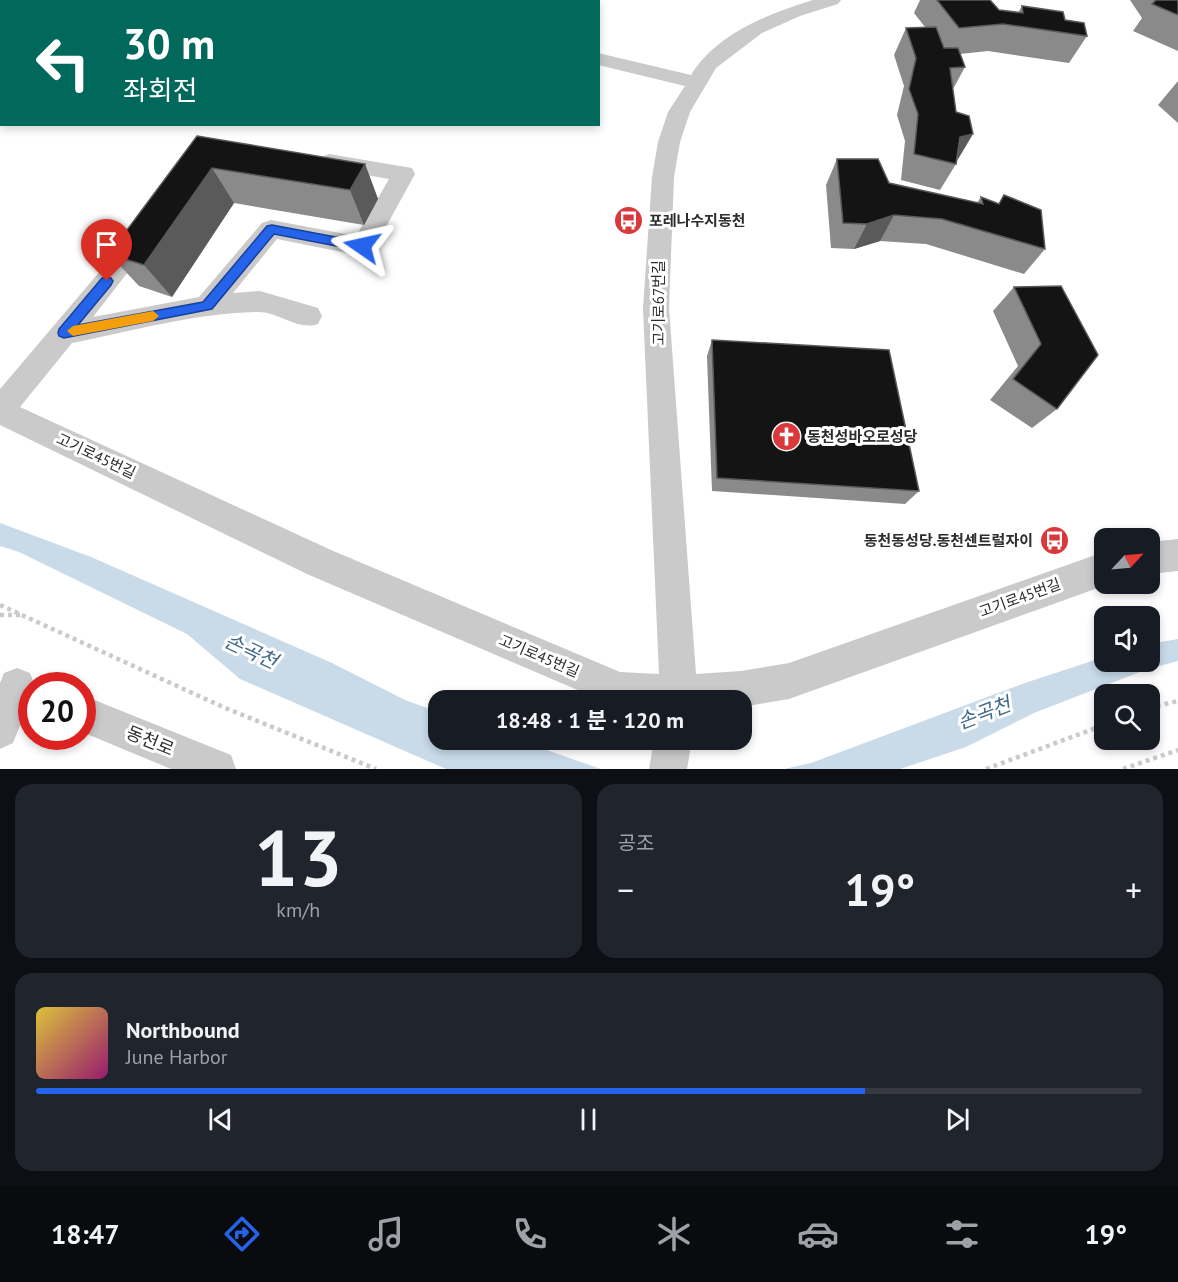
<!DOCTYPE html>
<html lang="ko">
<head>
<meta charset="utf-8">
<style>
	:root { --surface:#171b24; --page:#20242c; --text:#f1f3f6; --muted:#9ea1a6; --line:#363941; --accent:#2563eb }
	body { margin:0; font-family:"PT Sans","Noto Sans KR",sans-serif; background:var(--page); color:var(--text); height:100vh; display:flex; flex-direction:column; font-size:22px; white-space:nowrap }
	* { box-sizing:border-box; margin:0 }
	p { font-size:20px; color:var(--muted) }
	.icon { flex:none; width:33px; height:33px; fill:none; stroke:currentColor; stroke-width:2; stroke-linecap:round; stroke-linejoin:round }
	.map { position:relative; height:769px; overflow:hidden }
	.panel { display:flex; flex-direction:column; gap:15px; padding:15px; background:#0d0f14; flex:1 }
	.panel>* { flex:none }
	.banner { position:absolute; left:0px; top:0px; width:600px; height:126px; box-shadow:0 3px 9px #0003; background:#00695c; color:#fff; overflow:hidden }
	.needle { width:39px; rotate:64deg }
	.controls { position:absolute; left:1094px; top:528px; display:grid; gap:12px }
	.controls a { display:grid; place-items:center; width:66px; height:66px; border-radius:12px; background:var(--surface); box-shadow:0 3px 9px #0003; font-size:30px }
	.speed { position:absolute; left:18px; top:672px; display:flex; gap:12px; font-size:30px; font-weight:700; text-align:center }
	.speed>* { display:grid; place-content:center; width:78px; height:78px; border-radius:50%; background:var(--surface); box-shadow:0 3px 9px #0003; line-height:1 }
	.speed .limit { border:9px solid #d22; background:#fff; color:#111 }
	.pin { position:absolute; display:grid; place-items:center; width:51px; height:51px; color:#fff; margin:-62px -26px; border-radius:50% 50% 50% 0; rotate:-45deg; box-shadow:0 0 6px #0007 }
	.pin .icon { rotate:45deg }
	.me { position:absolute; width:66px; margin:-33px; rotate:281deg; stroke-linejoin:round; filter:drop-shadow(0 0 4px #0008) }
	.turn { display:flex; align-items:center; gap:21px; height:126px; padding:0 24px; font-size:27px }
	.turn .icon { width:78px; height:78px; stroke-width:2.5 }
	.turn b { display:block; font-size:42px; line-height:51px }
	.big { font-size:45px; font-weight:700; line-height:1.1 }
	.panel .widget { flex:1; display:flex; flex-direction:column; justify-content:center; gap:9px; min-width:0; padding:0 21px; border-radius:18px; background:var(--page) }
	.panel .dial { align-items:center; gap:0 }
	.dial b { font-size:78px; line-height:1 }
	.song { display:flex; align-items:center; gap:18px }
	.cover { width:72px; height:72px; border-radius:9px; background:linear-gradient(135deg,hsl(50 70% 55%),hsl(320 70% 35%)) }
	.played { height:6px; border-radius:3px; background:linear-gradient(90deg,var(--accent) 75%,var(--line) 75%) }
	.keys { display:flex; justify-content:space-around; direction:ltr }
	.heat { display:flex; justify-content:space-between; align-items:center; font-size:33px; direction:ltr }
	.panel .tiles { flex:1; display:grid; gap:15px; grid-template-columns:1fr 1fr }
	.widget:last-child { grid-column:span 2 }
	.trip { position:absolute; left:428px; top:690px; width:324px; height:60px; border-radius:18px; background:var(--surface); box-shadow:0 3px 9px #0003; font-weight:700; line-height:60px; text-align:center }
	.tab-bar { display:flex; height:96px; justify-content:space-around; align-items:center; background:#090b0e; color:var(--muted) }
	.tab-bar .icon { width:42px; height:42px }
	.tab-bar .on { color:var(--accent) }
	.tab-bar b { font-size:27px; color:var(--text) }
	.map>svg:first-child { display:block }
	.green { fill:#e2eadc }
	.water { fill:#c9dae9 }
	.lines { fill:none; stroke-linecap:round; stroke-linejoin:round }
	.path { stroke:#cacaca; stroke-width:4.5; stroke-dasharray:4 4; stroke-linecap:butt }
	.minor { fill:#cacaca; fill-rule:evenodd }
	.wall { fill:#8a8a8a }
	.shaded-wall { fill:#5a5a5a }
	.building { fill:#141414; stroke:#5a5a5a; stroke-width:1.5 }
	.route { fill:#2563eb; stroke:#184099; stroke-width:1.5 }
	.slow { fill:#f59e0b }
	.labels { text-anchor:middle; stroke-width:6; stroke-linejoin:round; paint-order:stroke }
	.poi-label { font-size:15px; font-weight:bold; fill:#2d2d2d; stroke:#fff; text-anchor:start }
	.street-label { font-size:15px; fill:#2d2d2d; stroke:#fff }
	.near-street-label { font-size:18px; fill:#2d2d2d; stroke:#fff }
	.near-water-label { font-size:20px; font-style:italic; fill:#40698a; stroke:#fff }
</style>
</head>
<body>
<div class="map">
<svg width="1178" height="769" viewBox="0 0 1178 769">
	<rect width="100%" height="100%" fill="#fff"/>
	<path class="green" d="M260,0H507L262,2Z"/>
	<path class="water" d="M0,523L91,557L332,663L405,700L438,712V740H518L601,769H446L240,679L187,634L19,552L0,546Z
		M1178,639V661L1145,670L1034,713L966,747L900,769H784L811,763L1025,683L1104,657V662H1149V644Z"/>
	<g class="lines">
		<path class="path" d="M0,605L223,707L376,769
			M0,615H20
			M1149,708L1178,701
			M986,769L1104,725
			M1123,769L1178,750"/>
		<path class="minor" d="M532,0H550V2H532Z
			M813,0H841L838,4L800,16L762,33L716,68L690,112L680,142L674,177L669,308L696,674L741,671L789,663L1104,552V584H1109L789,699L741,707V700H601L307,574L0,425V389L135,230L144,227L153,230L156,236L93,317L199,297L262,223L271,220L356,236L389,179L321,167L318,162L321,157L329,154L412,168L415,174L371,254L362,256L277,239L233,293L260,291L318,308L322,316L318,324C297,331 278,311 257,312C195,313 133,331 72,343L20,407L331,550L620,672L659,674L643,308L652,177L658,142L668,112L685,86L598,65V53L691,75C717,33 768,14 813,0Z
			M1178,539V571L1149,574V542Z
			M17,668L30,673L35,686H32V696L13,743L0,749V683L4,673Z
			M82,695L231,755L236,769H171L82,732Z
			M654,740H692L687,769H649Z"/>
	</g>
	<path class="wall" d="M920,0H990L999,10L1018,13L1022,6L1065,20L1087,36L1069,63L988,51L960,54L965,67L953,89L957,161L956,164L940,190L901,180L905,141L897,115L904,86L894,55L906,28L925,27L914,13Z
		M1130,0H1178V51L1133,31L1142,18Z
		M1178,81V123L1158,105Z
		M197,136L365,164L378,199L364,225L234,203L172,297L139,286L109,254Z
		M837,159L889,183L977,203L981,197L1045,249L1024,274L926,244L880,241L854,249L831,248L826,185Z
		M1014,287L1098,355L1057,409L1032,428L990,400L1018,366L993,311Z
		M712,340L919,491L905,504L712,491L707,356Z"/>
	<path class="shaded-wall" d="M973,134L957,161L960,137Z
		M365,164L378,199L364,225L350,190Z
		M212,168L234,203L172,297L144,265Z
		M894,215L880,241L854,249L867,224Z"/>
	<path class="building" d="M937,0H990L999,10L1023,13L1022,6L1063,12L1065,20L1084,23L1087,36L1003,24L959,28Z
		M1156,0H1178V15L1152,4Z
		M936,27L944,48H958L965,67L950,68L956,112L969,116L973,134L960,137L956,164L914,154L918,114L909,89L916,58L906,28Z
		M197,136L365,164L350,190L212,168L144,265L109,254Z
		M837,159H878L889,183L983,204L981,197L999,204L1004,195L1041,210L1045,249L942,219L894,215L867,224L843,223Z
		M1061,286L1098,355L1057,409L1013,379L1041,344L1014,287Z
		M712,340L889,350L919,491L717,478Z"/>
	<path class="route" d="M272,225L362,242L368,246L362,251L274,234L212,309L64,338L59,336L58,333L59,329L102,278H111L113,281L111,285L78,325L203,302L267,226Z"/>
	<path class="slow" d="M153,311L159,316L153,321L73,336L67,331L73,326Z"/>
	<defs>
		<symbol id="bus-disc" viewBox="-11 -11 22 22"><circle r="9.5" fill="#da393c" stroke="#fff"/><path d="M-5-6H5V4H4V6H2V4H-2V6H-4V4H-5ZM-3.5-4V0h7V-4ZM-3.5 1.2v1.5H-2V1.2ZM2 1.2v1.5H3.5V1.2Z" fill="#fff"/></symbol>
		<symbol id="church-disc" viewBox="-11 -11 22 22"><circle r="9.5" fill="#da393c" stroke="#fff"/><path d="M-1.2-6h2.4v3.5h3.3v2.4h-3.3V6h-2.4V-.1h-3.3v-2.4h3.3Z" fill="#fff"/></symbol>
	</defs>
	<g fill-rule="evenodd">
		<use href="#bus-disc" x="612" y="204" width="33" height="33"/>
		<use href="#church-disc" x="770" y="420" width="33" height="33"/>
		<use href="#bus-disc" x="1038" y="524" width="33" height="33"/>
	</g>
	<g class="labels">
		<g class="poi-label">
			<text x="649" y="226">포레나수지동천</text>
			<text x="807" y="442">동천성바오로성당</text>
			<text x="1033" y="546" text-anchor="end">동천동성당.동천센트럴자이</text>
		</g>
		<g class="street-label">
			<text transform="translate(659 303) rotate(-90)" y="5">고기로67번길</text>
			<text transform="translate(96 456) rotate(25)" y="5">고기로45번길</text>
			<text transform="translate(1020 598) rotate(-20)" y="5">고기로45번길</text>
			<text transform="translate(539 656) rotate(23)" y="5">고기로45번길</text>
		</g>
		<g class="near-street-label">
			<text transform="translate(150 741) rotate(22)" y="6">동천로</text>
		</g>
		<g class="near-water-label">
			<text transform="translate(251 651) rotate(25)" y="7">손곡천</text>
			<text transform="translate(984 713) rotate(-21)" y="7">손곡천</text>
		</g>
	</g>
</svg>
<div class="controls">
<a><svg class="needle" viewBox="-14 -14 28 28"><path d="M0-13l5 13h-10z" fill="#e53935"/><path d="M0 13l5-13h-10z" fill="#9ea1a6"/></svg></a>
<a><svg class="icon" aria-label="sound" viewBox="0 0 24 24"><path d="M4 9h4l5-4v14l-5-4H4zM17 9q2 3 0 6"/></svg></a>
<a><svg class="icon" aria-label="search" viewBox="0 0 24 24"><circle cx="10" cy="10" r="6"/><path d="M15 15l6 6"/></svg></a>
</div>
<div class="speed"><div class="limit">20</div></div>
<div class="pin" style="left:107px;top:281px;background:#d93025"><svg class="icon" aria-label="arrive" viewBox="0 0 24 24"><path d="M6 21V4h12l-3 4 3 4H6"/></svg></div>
<svg class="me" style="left:362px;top:246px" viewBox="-20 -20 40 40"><path d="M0-17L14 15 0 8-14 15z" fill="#2563eb" stroke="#fff" stroke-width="4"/></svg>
<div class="trip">18:48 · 1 분 · 120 m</div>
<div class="banner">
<div class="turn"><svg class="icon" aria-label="left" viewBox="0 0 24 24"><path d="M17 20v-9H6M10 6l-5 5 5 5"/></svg><div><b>30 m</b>좌회전</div></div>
</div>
</div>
<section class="panel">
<div class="tiles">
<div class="widget dial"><b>13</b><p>km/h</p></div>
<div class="widget"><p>공조</p>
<div class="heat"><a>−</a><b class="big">19°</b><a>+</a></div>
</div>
<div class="widget">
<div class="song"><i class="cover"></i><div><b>Northbound</b><p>June Harbor</p></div></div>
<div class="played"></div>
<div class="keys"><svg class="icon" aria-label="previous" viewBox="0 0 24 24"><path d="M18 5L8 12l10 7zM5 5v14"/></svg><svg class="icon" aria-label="pause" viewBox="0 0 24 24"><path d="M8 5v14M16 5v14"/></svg><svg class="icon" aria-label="next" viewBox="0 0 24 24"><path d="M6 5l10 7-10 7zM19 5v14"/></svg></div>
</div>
</div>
</section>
<nav class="tab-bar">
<b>18:47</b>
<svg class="icon on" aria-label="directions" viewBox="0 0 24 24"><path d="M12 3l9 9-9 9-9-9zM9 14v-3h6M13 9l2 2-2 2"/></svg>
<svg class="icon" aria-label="music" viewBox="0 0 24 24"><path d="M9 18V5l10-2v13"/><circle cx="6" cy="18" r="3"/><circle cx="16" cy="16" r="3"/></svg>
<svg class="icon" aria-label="phone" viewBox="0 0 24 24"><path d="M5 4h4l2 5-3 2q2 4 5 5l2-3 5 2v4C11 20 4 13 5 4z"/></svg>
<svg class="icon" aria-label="climate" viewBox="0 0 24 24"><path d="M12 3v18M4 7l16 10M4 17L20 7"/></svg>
<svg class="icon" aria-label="car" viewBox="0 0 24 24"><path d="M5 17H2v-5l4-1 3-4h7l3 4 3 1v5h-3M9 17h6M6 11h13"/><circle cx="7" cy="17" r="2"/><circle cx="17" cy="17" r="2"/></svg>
<svg class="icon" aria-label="filters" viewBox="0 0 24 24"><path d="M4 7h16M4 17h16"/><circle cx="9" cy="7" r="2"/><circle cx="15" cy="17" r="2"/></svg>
<b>19°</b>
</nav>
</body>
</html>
